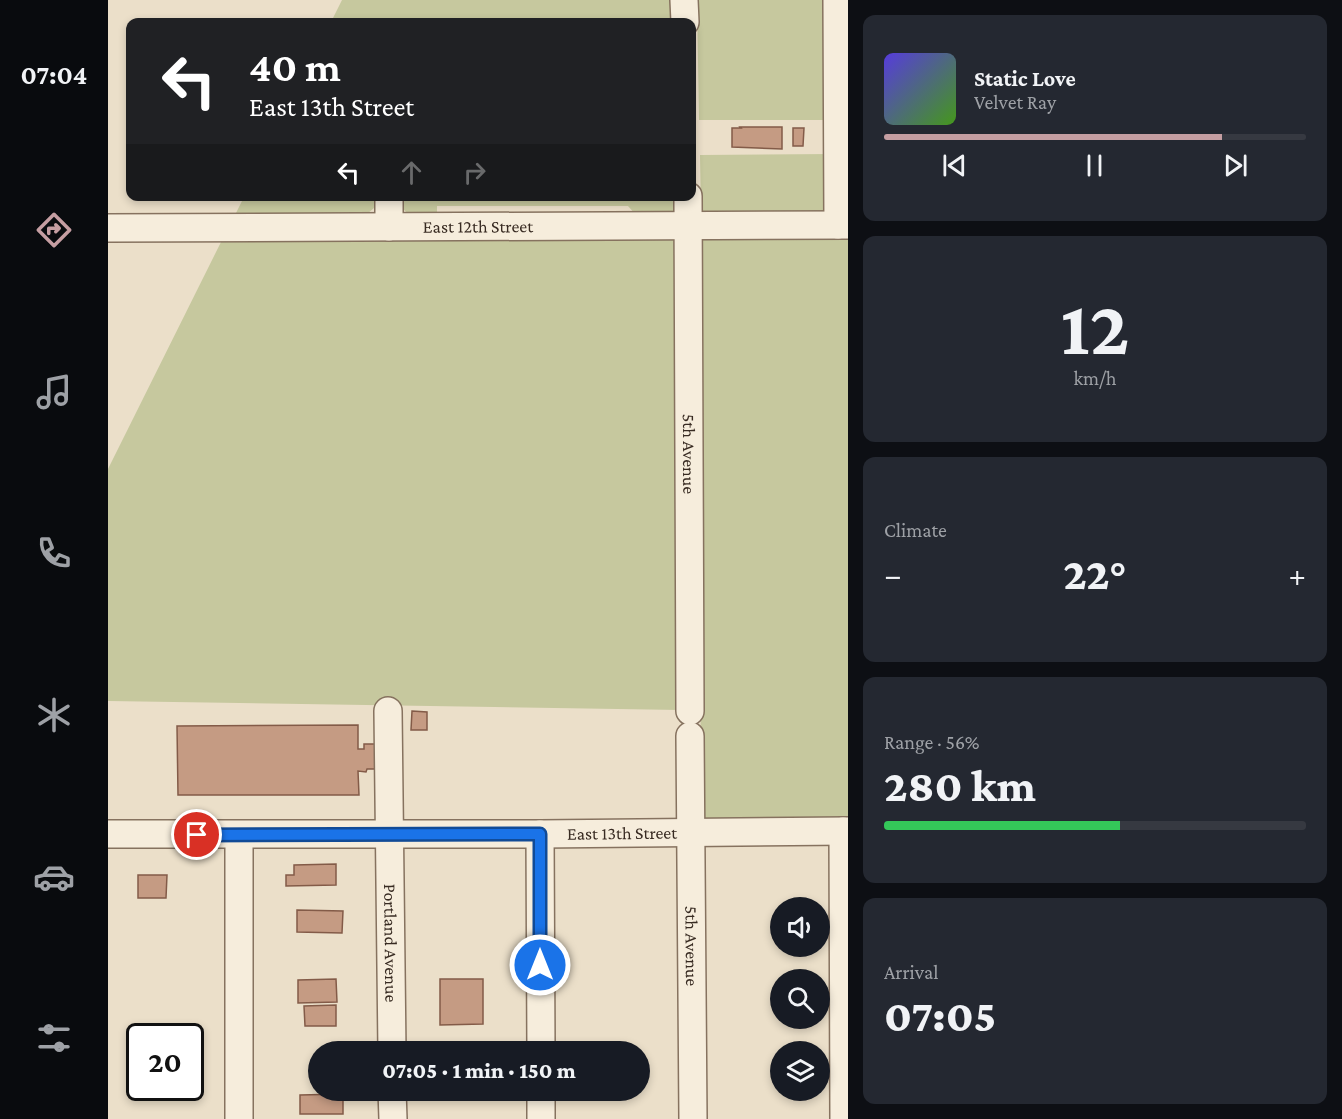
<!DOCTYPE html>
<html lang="en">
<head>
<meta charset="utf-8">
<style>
	:root { --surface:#171b24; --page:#242831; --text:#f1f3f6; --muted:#9ea1a6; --line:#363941; --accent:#c59ea2 }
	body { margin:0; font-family:"Crimson Pro",serif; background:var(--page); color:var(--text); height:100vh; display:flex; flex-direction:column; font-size:22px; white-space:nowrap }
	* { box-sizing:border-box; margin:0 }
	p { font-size:20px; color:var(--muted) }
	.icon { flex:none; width:33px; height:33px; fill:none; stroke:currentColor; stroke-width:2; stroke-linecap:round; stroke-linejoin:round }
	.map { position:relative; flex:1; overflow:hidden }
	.details { display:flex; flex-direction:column; gap:15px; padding:15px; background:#0d0f14; width:494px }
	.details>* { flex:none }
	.guide { position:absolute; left:18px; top:18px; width:570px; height:183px; border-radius:12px; box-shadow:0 3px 9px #0003; background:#202124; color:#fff; overflow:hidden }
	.tools { position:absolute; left:662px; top:897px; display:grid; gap:12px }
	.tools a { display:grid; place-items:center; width:60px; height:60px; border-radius:50%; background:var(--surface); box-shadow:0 3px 9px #0003; font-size:30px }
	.speed { position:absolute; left:18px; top:1023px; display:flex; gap:12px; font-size:30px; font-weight:700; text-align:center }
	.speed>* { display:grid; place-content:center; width:78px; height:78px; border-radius:50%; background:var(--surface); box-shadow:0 3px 9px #0003; line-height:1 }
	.speed .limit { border:3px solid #111; border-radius:9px; background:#fff; color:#111 }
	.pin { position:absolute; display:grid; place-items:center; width:51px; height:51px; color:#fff; margin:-26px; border:3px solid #fff; border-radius:50%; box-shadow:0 2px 6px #0007 }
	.me { position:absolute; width:66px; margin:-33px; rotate:0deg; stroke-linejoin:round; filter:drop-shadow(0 0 4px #0008) }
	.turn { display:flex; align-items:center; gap:21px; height:126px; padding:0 24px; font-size:27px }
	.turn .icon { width:78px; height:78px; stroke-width:2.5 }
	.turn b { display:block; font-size:42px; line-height:51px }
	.lanes { display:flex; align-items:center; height:57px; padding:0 24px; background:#0003; justify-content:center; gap:30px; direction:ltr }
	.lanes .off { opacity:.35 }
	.big { font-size:45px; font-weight:800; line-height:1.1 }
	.details .tile { flex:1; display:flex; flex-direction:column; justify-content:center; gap:9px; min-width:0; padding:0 21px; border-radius:12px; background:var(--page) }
	.details .dial { align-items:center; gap:0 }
	.dial b { font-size:78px; line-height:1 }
	.song { display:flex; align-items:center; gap:18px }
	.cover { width:72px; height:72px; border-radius:9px; background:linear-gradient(135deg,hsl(250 70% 55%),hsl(100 70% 35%)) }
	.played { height:6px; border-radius:3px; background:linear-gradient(90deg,var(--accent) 80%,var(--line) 80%) }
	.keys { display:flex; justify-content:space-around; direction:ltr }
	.heat { display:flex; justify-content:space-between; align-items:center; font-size:33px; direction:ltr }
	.charge { height:9px; border-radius:4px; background:linear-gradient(90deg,#34c759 56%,var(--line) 0) }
	.trip { position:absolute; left:200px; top:1041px; width:342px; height:60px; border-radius:30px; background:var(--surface); box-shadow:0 3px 9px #0003; font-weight:800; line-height:60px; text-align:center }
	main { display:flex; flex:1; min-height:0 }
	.tabs { display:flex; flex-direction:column; width:108px; justify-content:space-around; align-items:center; background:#090b0e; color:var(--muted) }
	.tabs .icon { width:42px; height:42px }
	.tabs .on { color:var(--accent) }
	.tabs b { font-size:27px; color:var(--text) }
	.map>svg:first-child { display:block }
	.green { fill:#c6c89e }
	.building { fill:#c59b83; stroke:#835b48; stroke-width:1.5 }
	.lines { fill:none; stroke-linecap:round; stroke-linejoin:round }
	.minor-casing { stroke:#86725f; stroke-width:30 }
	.minor { stroke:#f6eddc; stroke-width:27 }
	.route-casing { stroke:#114b97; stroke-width:15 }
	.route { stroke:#1a73e8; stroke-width:10 }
	.labels { text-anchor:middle; stroke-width:6; stroke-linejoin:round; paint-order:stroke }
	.street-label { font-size:18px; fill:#382b22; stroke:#f3ead8 }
</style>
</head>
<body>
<main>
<nav class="tabs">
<b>07:04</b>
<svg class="icon on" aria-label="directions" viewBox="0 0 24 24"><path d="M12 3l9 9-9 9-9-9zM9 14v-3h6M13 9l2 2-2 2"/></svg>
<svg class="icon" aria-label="music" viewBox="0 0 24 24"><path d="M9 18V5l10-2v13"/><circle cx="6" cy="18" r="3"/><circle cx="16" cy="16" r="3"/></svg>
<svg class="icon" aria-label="phone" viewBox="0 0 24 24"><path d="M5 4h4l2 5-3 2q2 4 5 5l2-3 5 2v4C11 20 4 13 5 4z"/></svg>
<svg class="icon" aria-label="climate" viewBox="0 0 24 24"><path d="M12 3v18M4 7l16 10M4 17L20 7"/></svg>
<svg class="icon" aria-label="car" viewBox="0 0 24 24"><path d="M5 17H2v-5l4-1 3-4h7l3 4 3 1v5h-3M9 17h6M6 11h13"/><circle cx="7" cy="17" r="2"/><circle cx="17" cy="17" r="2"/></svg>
<svg class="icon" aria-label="filters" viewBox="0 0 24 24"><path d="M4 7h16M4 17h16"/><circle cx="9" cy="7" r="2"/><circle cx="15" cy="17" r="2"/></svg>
</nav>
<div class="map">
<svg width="741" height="1119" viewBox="0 0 741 1119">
	<rect width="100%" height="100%" fill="#ebdfc9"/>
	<path class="green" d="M234,0H568V22H223Z
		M589,0H722L723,120H591Z
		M725,154V213H595L593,211L592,155Z
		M569,196L568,211L565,213L528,215L520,206H329V215C309,215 296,220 290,197Z
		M136,197H269L266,208L259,214L127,215Z
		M740,235V820H601L597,819L594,816L592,688V241L594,238Z
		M116,236H568L572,710L0,701V469Z"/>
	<path class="building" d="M632,127H674V149L624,147V128H633Z
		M685,128H696L695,146H685Z
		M304,711L319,712V730H303Z
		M250,725V749H256V744H267L268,769H259L258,772L250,771L251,795H70L69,726Z
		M228,864V885L178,886V875H186V865Z
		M30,875H59L58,898H30Z
		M189,910L235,911L234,933L189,932Z
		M228,979L229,1002L190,1003V980Z
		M332,979H375V1024L332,1025Z
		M228,1005V1026H197L196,1006Z
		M371,1047V1052H336V1048Z
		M28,1073H32V1088H72V1094H27Z
		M235,1094V1114H192V1095Z"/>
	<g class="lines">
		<defs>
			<g id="minor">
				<path d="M576,0L577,22"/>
				<path d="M729,0L730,225"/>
				<path id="s1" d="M580,196L582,711"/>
				<path d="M281,227V196"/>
				<path id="s2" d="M0,228L741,225"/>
				<path id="s3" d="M280,711L284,1052"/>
				<path id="s4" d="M582,736L585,1119"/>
				<path d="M735,831L736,1119"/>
				<path id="s5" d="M0,834H432L741,831"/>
				<path d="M432,834L433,1052"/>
				<path d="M284,1090L285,1119"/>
				<path d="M433,1090V1119"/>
				<path d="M131,1119V835"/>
			</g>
		</defs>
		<use href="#minor" class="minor-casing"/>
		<use href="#minor" class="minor"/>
	</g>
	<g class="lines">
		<defs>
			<path id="route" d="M89,835L432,834V965"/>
		</defs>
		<use href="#route" class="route-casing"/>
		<use href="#route" class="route"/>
	</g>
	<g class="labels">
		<g class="street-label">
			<text dy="6" stroke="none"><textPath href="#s2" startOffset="370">East 12th Street</textPath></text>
			<text dy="6" stroke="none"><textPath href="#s1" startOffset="258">5th Avenue</textPath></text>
			<text dy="6" stroke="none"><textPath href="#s5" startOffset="514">East 13th Street</textPath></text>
			<text dy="6" stroke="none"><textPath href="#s3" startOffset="232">Portland Avenue</textPath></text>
			<text dy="6" stroke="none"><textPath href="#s4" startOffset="210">5th Avenue</textPath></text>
		</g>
	</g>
</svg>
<div class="tools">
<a><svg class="icon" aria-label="sound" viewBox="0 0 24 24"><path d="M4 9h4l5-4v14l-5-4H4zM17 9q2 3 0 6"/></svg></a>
<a><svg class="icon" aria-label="search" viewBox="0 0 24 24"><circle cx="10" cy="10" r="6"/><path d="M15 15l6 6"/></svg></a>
<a><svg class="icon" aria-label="layers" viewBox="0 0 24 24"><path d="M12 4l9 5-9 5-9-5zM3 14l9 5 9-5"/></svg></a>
</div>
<div class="speed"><div class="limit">20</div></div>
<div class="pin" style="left:89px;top:835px;background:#d93025"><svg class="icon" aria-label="arrive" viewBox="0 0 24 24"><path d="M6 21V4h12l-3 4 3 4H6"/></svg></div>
<svg class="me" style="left:432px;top:965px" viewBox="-20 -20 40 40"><circle r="17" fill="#1a73e8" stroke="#fff" stroke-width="3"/><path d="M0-11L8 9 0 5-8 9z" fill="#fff"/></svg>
<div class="trip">07:05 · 1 min · 150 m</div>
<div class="guide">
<div class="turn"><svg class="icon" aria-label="left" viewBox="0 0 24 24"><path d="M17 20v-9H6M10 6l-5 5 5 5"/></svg><div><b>40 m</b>East 13th Street</div></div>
<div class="lanes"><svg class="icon" aria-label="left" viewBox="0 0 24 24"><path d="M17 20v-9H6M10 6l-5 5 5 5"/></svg><svg class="icon off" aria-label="ahead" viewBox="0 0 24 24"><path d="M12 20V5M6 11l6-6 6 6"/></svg><svg class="icon off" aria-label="right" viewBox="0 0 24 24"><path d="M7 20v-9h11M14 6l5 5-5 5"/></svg></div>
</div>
</div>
<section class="details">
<div class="tile">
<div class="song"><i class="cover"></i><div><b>Static Love</b><p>Velvet Ray</p></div></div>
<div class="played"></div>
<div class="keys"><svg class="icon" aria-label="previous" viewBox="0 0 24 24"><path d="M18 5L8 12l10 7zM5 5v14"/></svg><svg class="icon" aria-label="pause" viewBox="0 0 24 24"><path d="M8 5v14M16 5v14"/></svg><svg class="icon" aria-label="next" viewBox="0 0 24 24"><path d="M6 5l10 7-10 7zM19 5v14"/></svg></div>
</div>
<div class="tile dial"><b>12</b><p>km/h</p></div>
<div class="tile"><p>Climate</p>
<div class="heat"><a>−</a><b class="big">22°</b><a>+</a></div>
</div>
<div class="tile"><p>Range · 56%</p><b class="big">280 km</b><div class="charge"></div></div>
<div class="tile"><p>Arrival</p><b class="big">07:05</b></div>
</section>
</main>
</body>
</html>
